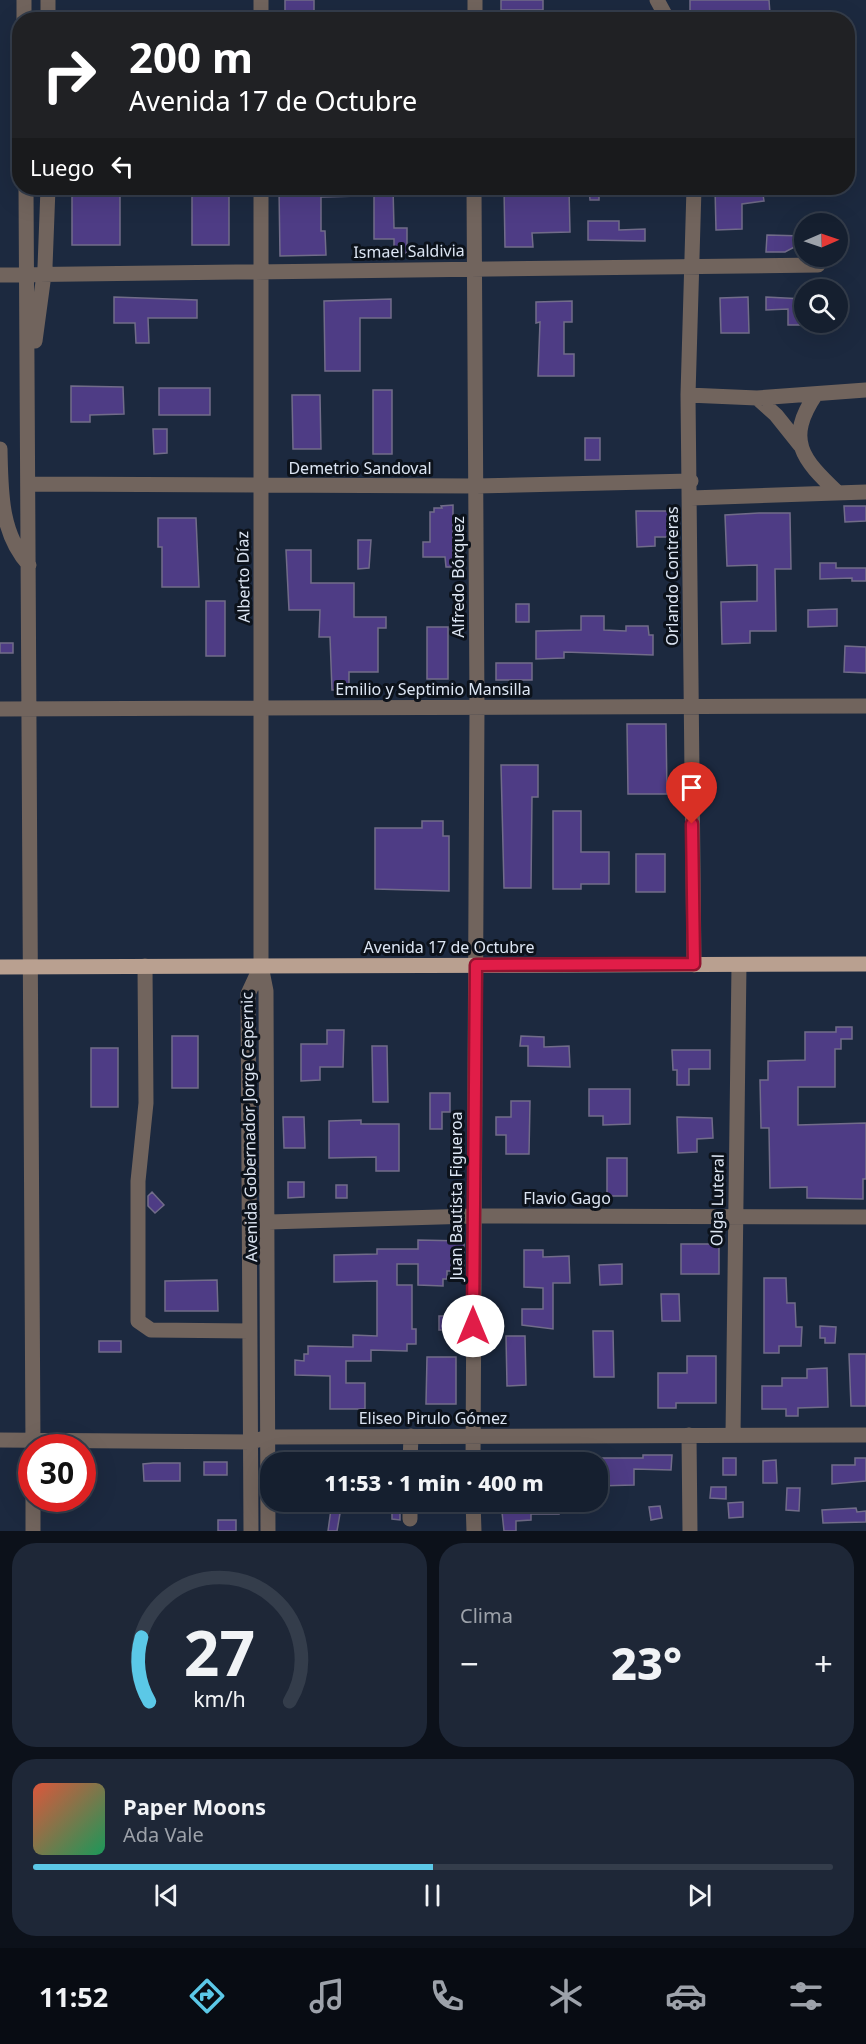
<!DOCTYPE html>
<html lang="es">
<head>
<meta charset="utf-8">
<style>
	:root { --surface:#151f2f; --page:#1e2737; --text:#f1f3f6; --muted:#9da2aa; --line:#343d4b; --accent:#5bc8e7 }
	body { margin:0; font-family:"Noto Sans",sans-serif; background:var(--page); color:var(--text); height:100vh; display:flex; flex-direction:column; font-size:22px; white-space:nowrap }
	* { box-sizing:border-box; margin:0 }
	p { font-size:20px; color:var(--muted) }
	.icon { flex:none; width:33px; height:33px; fill:none; stroke:currentColor; stroke-width:2; stroke-linecap:round; stroke-linejoin:round }
	.map { position:relative; height:1531px; overflow:hidden }
	.side { display:flex; flex-direction:column; gap:12px; padding:12px; background:#0c111a; flex:1 }
	.side>* { flex:none }
	.hud { position:absolute; left:12px; top:12px; width:843px; height:183px; border-radius:24px; box-shadow:0 6px 24px #0002,0 0 0 2px var(--line); background:#202124; color:#fff; overflow:hidden }
	.needle { width:39px; rotate:88deg }
	.fabs { position:absolute; left:794px; top:213px; display:grid; gap:12px }
	.fabs a { display:grid; place-items:center; width:54px; height:54px; border-radius:50%; background:var(--surface); box-shadow:0 6px 24px #0002,0 0 0 2px var(--line); font-size:30px }
	.speed { position:absolute; left:18px; top:1434px; display:flex; gap:12px; font-size:30px; font-weight:700; text-align:center }
	.speed>* { display:grid; place-content:center; width:78px; height:78px; border-radius:50%; background:var(--surface); box-shadow:0 6px 24px #0002,0 0 0 2px var(--line); line-height:1 }
	.speed .limit { border:9px solid #d22; background:#fff; color:#111 }
	.pin { position:absolute; display:grid; place-items:center; width:51px; height:51px; color:#fff; margin:-62px -26px; border-radius:50% 50% 50% 0; rotate:-45deg; box-shadow:0 0 6px #0007 }
	.pin .icon { rotate:45deg }
	.me { position:absolute; width:66px; margin:-33px; rotate:0deg; stroke-linejoin:round; filter:drop-shadow(0 0 4px #0008) }
	.turn { display:flex; align-items:center; gap:21px; height:126px; padding:0 18px; font-size:27px }
	.turn .icon { width:78px; height:78px; stroke-width:2.5 }
	.turn b { display:block; font-size:42px; line-height:51px }
	.then { display:flex; align-items:center; height:57px; padding:0 18px; background:#0003; gap:12px; font-size:22px }
	.big { font-size:45px; font-weight:800; line-height:1.1 }
	.side .tile { flex:1; display:flex; flex-direction:column; justify-content:center; gap:9px; min-width:0; padding:0 21px; border-radius:24px; background:var(--page) }
	.side .dial { align-items:center; gap:0 }
	.dial svg { height:156px; overflow:visible; fill:none; stroke:var(--line); stroke-width:7; stroke-linecap:round; text-anchor:middle }
	.dial text { fill:var(--text); stroke:none }
	.song { display:flex; align-items:center; gap:18px }
	.cover { width:72px; height:72px; border-radius:9px; background:linear-gradient(135deg,hsl(10 70% 55%),hsl(150 70% 35%)) }
	.played { height:6px; border-radius:3px; background:linear-gradient(90deg,var(--accent) 50%,var(--line) 50%) }
	.keys { display:flex; justify-content:space-around; direction:ltr }
	.heat { display:flex; justify-content:space-between; align-items:center; font-size:33px; direction:ltr }
	.side .tiles { flex:1; display:grid; gap:12px; grid-template-columns:1fr 1fr }
	.tile:last-child { grid-column:span 2 }
	.trip { position:absolute; left:260px; top:1452px; width:348px; height:60px; border-radius:24px; background:var(--surface); box-shadow:0 6px 24px #0002,0 0 0 2px var(--line); font-weight:800; line-height:60px; text-align:center }
	.tab-bar { display:flex; height:96px; justify-content:space-around; align-items:center; background:#080c13; color:var(--muted) }
	.tab-bar .icon { width:42px; height:42px }
	.tab-bar .selected { color:var(--accent) }
	.tab-bar b { font-size:27px; color:var(--text) }
	.map>svg:first-child { display:block }
	.building { fill:#4e3c85; stroke:#716c89; stroke-width:1.5 }
	.lines { fill:none; stroke-linecap:round; stroke-linejoin:round }
	.minor { stroke:#71645d; stroke-width:15 }
	.major { stroke:#b9a090; stroke-width:15 }
	.route-casing { stroke:#92132f; stroke-width:15 }
	.route { stroke:#e11d48; stroke-width:10 }
	.labels { text-anchor:middle; stroke-width:6; stroke-linejoin:round; paint-order:stroke }
	.street-label { font-size:16px; fill:#dce5f3; stroke:#0c121b }
</style>
</head>
<body>
<div class="map">
<svg width="866" height="1531" viewBox="0 0 866 1531">
	<rect width="100%" height="100%" fill="#1c293f"/>
	<path class="building" d="M285,0H314V11H285Z
		M501,0H543V10H501Z
		M690,0H769L770,14L733,17V11H690Z
		M72,188H120V245H72Z
		M279,188H360V196L321,197V231H325L326,255L280,256Z
		M374,188H393L394,228H407V253H394V239H374Z
		M504,188H569L570,232L532,233L533,247H505Z
		M589,188H599V200H590Z
		M715,188H762L764,201L742,204V229L716,230Z
		M192,192H229V245H192Z
		M588,221H619V230L645,229V241L588,240Z
		M767,235L804,236V242L785,252H766Z
		M114,297L197,300V318H148L149,343H136L135,323H114Z
		M748,297L749,333H721L720,298Z
		M766,297L804,299V325H788V309L766,310Z
		M391,299V318H360V371H325L324,301Z
		M572,301V322H564V354H574V376H538L540,322L536,323V302Z
		M71,386L123,387L124,414L90,415V422H71Z
		M159,388H210V415H159Z
		M373,390H392V454H373Z
		M292,395H320L321,449H293Z
		M153,429H167V453L154,454Z
		M585,438H600V460H585Z
		M453,505V555H459V567H446L445,557H423V542H430V512H434V508H442L441,506Z
		M844,506H866V521L845,522Z
		M636,511H671L672,537H655V546L637,547Z
		M759,513H790L791,569H775L776,631H750V643L722,644L721,602L757,601V565L727,566L725,515Z
		M158,518H196L199,587H162V547H158Z
		M358,540H371L369,568L358,569Z
		M286,550H311V583H354V617H386V628H378V672H349V690H332L330,637H319L320,610H289Z
		M820,563H836V568H866V581H852V578L820,579Z
		M206,601H225V656H206Z
		M516,604H529V622H516Z
		M837,609V626L808,627V610Z
		M581,616H604V630L626,631V626H648L649,635H653V655L564,652V658L536,659V631L581,630Z
		M427,627H448V679H427Z
		M0,643H13V653H0Z
		M845,646L866,647V673L844,672Z
		M496,663H532V680H496Z
		M627,724H666L667,794H628Z
		M501,765H538V797H532L531,888H504Z
		M553,811H581V852H609V884H581V889H553Z
		M422,821H443V836H449V891L375,889V828H422Z
		M636,854H665V892H636Z
		M836,1027H852V1039H841V1049H835V1087H798V1125L866,1123V1179H863V1199L807,1198V1187L770,1188L769,1128H761L760,1080H768V1061L805,1060V1032H836Z
		M327,1030H344L343,1067H320V1080L301,1081V1044H327Z
		M172,1036H198V1088H172Z
		M521,1036L544,1037V1047L569,1046L570,1067L528,1066V1046H520Z
		M372,1046H387L388,1102H373Z
		M91,1048H118V1107H91Z
		M672,1050H710V1069H689V1085H677V1070H673Z
		M589,1089H630V1124L603,1125V1116H589Z
		M430,1093H450V1112H442V1129H430Z
		M511,1101H530L529,1154H506V1135H496V1117H511Z
		M283,1117H304L305,1148H284Z
		M677,1117L712,1118L713,1138L697,1139V1152L678,1153Z
		M361,1120V1124H399V1171H376V1157L329,1158V1121Z
		M607,1158H627V1196H607Z
		M288,1182H304V1197L288,1198Z
		M336,1185H347V1198H336Z
		M152,1192L164,1205L155,1213L148,1206V1196Z
		M418,1240L464,1241V1271H447V1279H443V1286L418,1285V1264H397V1285H412V1329H416V1344H407V1351L371,1350V1361H346V1383H365V1409H330V1376L295,1375V1360L304,1361V1354H308V1346L353,1347V1335L377,1336V1281L334,1282V1255L377,1254V1249H418Z
		M681,1244H719V1274H681Z
		M524,1250H543V1257L569,1256L570,1283H553V1329L522,1325V1309H543V1288L524,1287Z
		M622,1264V1284L600,1285L599,1265Z
		M764,1278H786L787,1303H795L796,1327H802L801,1346H779V1353H764Z
		M217,1280L218,1311H165V1281Z
		M661,1294H679L680,1321H662Z
		M439,1316H457V1330H439Z
		M820,1326L836,1327L835,1343H825V1338H820Z
		M593,1331H613L614,1377H594Z
		M506,1336H525L526,1385L507,1386Z
		M99,1341H121V1352H99Z
		M849,1354H866V1406H851Z
		M687,1356H716V1403H676V1408H658V1373H687Z
		M427,1357H456V1404H426Z
		M827,1368L828,1407L798,1408V1416H786V1409H762V1386H782V1378H807V1369Z
		M643,1455H672L671,1470L634,1469V1485L597,1486V1458H643Z
		M723,1458H736V1475H723Z
		M855,1458H866V1481L832,1484V1465H855Z
		M776,1460L777,1483H763V1461Z
		M204,1462H227V1475H204Z
		M153,1463H180V1481H144L143,1464Z
		M711,1487H726V1499L710,1498Z
		M787,1488H800L799,1511L786,1510Z
		M332,1502H342L337,1531H328Z
		M559,1502V1514H531V1520L516,1521V1531H504L501,1503Z
		M743,1502V1517L729,1518L728,1503Z
		M392,1505H400V1520L392,1519Z
		M660,1506L662,1518L651,1520L649,1507Z
		M856,1508L857,1512L866,1511V1522L823,1523L822,1510Z
		M218,1520H236V1531H218Z"/>
	<g class="lines">
		<path class="minor" d="M24,0V20
			M48,0V20
			M657,0L668,20
			M261,20V0
			M475,20V0
			M26,188L33,1448
			M261,188V966L266,991L268,1531
			M694,188L688,395L694,965
			M0,275L818,265
			M35,341L45,267L48,188
			M816,394C785,440 802,459 838,493
			M688,395L757,398L866,390
			M757,398L776,415L800,445
			M0,449C1,491 0,533 29,565
			M29,484L476,486L691,481
			M691,498L866,492
			M0,709L866,706
			M145,966L146,1103L138,1181V1321L151,1330L250,1331
			M269,1222L473,1216L866,1217
			M689,1435L690,1531
			M733,1435L739,965
			M0,1440L251,1442L268,1437L866,1435
			M410,1462L411,1436
			M473,1462L477,708L474,188
			M473,1502L474,1531
			M410,1519V1502
			M33,1531V1498
			M251,1531L248,994L261,966"/>
		<path class="major" d="M0,967L866,964"/>
	</g>
	<g class="lines">
		<defs>
			<path id="route" d="M473,1326L476,965L694,964L692,824"/>
		</defs>
		<use href="#route" class="route-casing"/>
		<use href="#route" class="route"/>
	</g>
	<g class="labels">
		<g class="street-label">
			<text transform="translate(409 251) rotate(-1)" y="6">Ismael Saldivia</text>
			<text x="360" y="474">Demetrio Sandoval</text>
			<text transform="translate(672 576) rotate(-90)" y="6">Orlando Contreras</text>
			<text transform="translate(243 577) rotate(-91)" y="6">Alberto Díaz</text>
			<text transform="translate(458 577) rotate(-90)" y="6">Alfredo Bórquez</text>
			<text x="433" y="695">Emilio y Septimio Mansilla</text>
			<text x="449" y="953">Avenida 17 de Octubre</text>
			<text transform="translate(249 1127) rotate(-91)" y="6">Avenida Gobernador Jorge Cepernic</text>
			<text transform="translate(456 1196) rotate(-90)" y="6">Juan Bautista Figueroa</text>
			<text x="567" y="1204">Flavio Gago</text>
			<text transform="translate(717 1200) rotate(-89)" y="6">Olga Luteral</text>
			<text x="433" y="1424">Eliseo Pirulo Gómez</text>
		</g>
	</g>
</svg>
<div class="fabs">
<a><svg class="needle" viewBox="-14 -14 28 28"><path d="M0-13l5 13h-10z" fill="#e53935"/><path d="M0 13l5-13h-10z" fill="#9da2aa"/></svg></a>
<a><svg class="icon" aria-label="search" viewBox="0 0 24 24"><circle cx="10" cy="10" r="6"/><path d="M15 15l6 6"/></svg></a>
</div>
<div class="speed"><div class="limit">30</div></div>
<div class="pin" style="left:692px;top:824px;background:#d93025"><svg class="icon" aria-label="arrive" viewBox="0 0 24 24"><path d="M6 21V4h12l-3 4 3 4H6"/></svg></div>
<svg class="me" style="left:473px;top:1326px" viewBox="-20 -20 40 40"><circle r="19" fill="#fff"/><path d="M0-13L10 11 0 6-10 11z" fill="#e11d48"/></svg>
<div class="trip">11:53 · 1 min · 400 m</div>
<div class="hud">
<div class="turn"><svg class="icon" aria-label="right" viewBox="0 0 24 24"><path d="M7 20v-9h11M14 6l5 5-5 5"/></svg><div><b>200 m</b>Avenida 17 de Octubre</div></div>
<div class="then">Luego<svg class="icon" aria-label="left" viewBox="0 0 24 24"><path d="M17 20v-9H6M10 6l-5 5 5 5"/></svg></div>
</div>
</div>
<section class="side">
<div class="tiles">
<div class="tile dial"><svg viewBox="0 0 100 80">
<path d="M14 69A42 42 0 1 1 86 69"/>
<path d="M14 69A42 42 0 0 1 10 36" stroke="#5bc8e7"/>
<text x="50" y="56" font-size="32" font-weight="700">27</text>
<text x="50" y="72" font-size="11">km/h</text>
</svg></div>
<div class="tile"><p>Clima</p>
<div class="heat"><a>−</a><b class="big">23°</b><a>+</a></div>
</div>
<div class="tile">
<div class="song"><i class="cover"></i><div><b>Paper Moons</b><p>Ada Vale</p></div></div>
<div class="played"></div>
<div class="keys"><svg class="icon" aria-label="previous" viewBox="0 0 24 24"><path d="M18 5L8 12l10 7zM5 5v14"/></svg><svg class="icon" aria-label="pause" viewBox="0 0 24 24"><path d="M8 5v14M16 5v14"/></svg><svg class="icon" aria-label="next" viewBox="0 0 24 24"><path d="M6 5l10 7-10 7zM19 5v14"/></svg></div>
</div>
</div>
</section>
<nav class="tab-bar">
<b>11:52</b>
<svg class="icon selected" aria-label="directions" viewBox="0 0 24 24"><path d="M12 3l9 9-9 9-9-9zM9 14v-3h6M13 9l2 2-2 2"/></svg>
<svg class="icon" aria-label="music" viewBox="0 0 24 24"><path d="M9 18V5l10-2v13"/><circle cx="6" cy="18" r="3"/><circle cx="16" cy="16" r="3"/></svg>
<svg class="icon" aria-label="phone" viewBox="0 0 24 24"><path d="M5 4h4l2 5-3 2q2 4 5 5l2-3 5 2v4C11 20 4 13 5 4z"/></svg>
<svg class="icon" aria-label="climate" viewBox="0 0 24 24"><path d="M12 3v18M4 7l16 10M4 17L20 7"/></svg>
<svg class="icon" aria-label="car" viewBox="0 0 24 24"><path d="M5 17H2v-5l4-1 3-4h7l3 4 3 1v5h-3M9 17h6M6 11h13"/><circle cx="7" cy="17" r="2"/><circle cx="17" cy="17" r="2"/></svg>
<svg class="icon" aria-label="filters" viewBox="0 0 24 24"><path d="M4 7h16M4 17h16"/><circle cx="9" cy="7" r="2"/><circle cx="15" cy="17" r="2"/></svg>
</nav>
</body>
</html>
